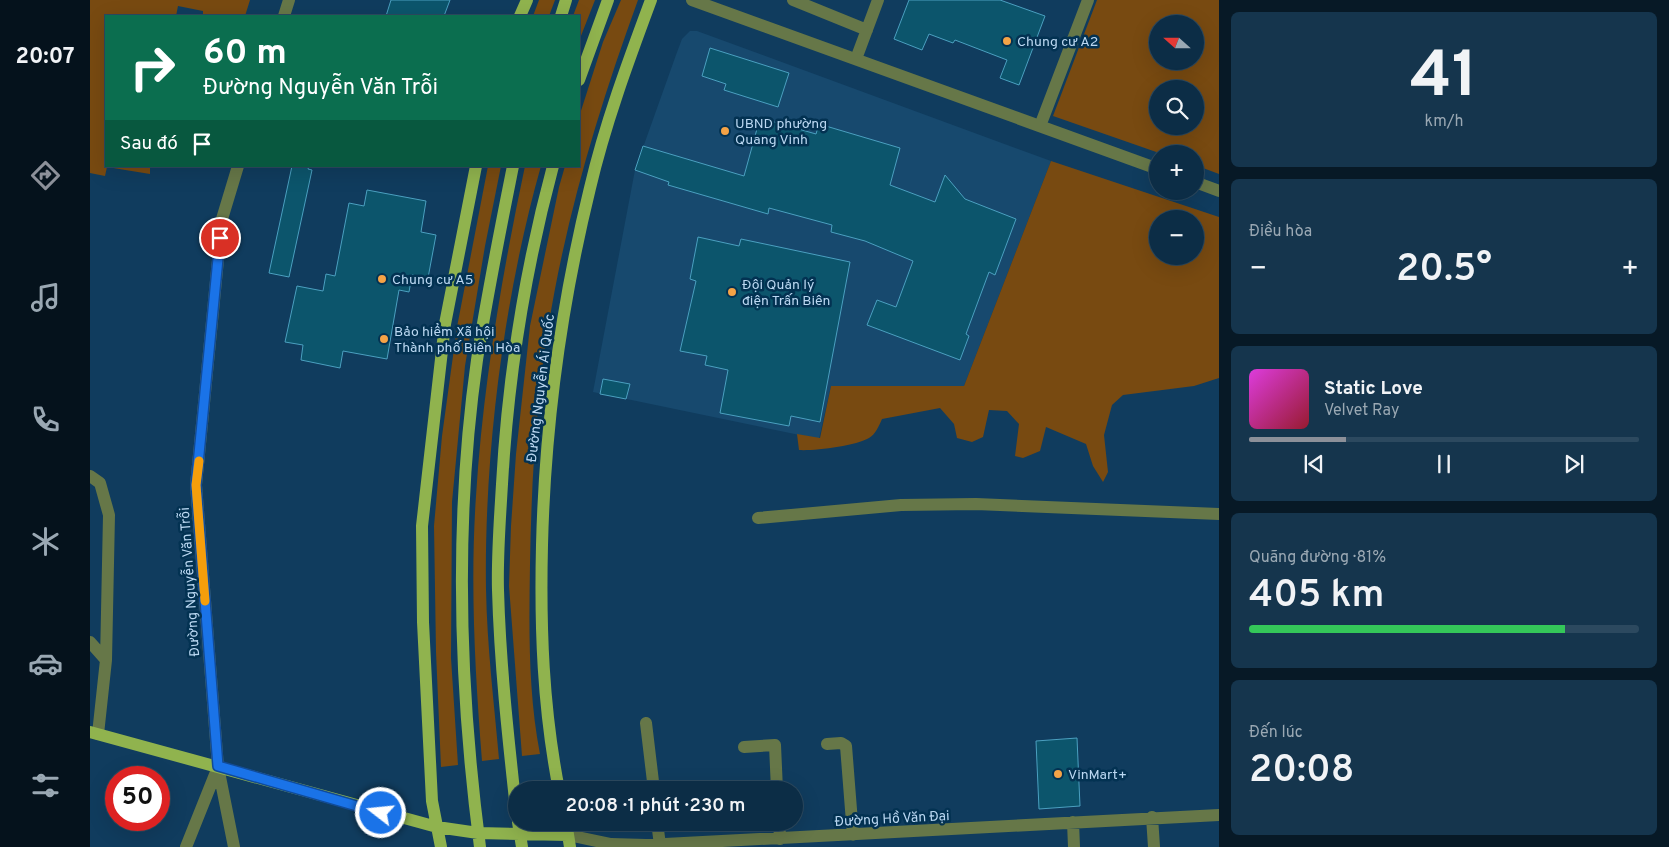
<!DOCTYPE html>
<html lang="vi">
<head>
<meta charset="utf-8">
<style>
	:root { --surface:#0c2d46; --page:#15354d; --text:#f1f3f6; --muted:#9aa8b3; --line:#2c495f; --accent:#8c9099 }
	body { margin:0; font-family:Overpass,sans-serif; background:var(--page); color:var(--text); height:100vh; display:flex; flex-direction:column; font-size:19px; white-space:nowrap }
	* { box-sizing:border-box; margin:0 }
	p { font-size:16px; color:var(--muted) }
	.icon { flex:none; width:28px; height:28px; fill:none; stroke:currentColor; stroke-width:2; stroke-linecap:round; stroke-linejoin:round }
	.map { position:relative; flex:1; overflow:hidden }
	.panel { display:flex; flex-direction:column; gap:12px; padding:12px; background:#071926; width:450px }
	.panel>* { flex:none }
	.banner { position:absolute; left:15px; top:15px; width:475px; height:152px; border-radius:0px; box-shadow:0 5px 20px #0002,0 0 0 1px var(--line); background:#0b6e4f; color:#fff; overflow:hidden }
	.needle { width:32px; rotate:291deg }
	.tools { position:absolute; left:1059px; top:15px; display:grid; gap:10px }
	.tools a { display:grid; place-items:center; width:55px; height:55px; border-radius:50%; background:var(--surface); box-shadow:0 5px 20px #0002,0 0 0 1px var(--line); font-size:25px }
	.speed { position:absolute; left:15px; top:766px; display:flex; gap:10px; font-size:25px; font-weight:700; text-align:center }
	.speed>* { display:grid; place-content:center; width:65px; height:65px; border-radius:50%; background:var(--surface); box-shadow:0 5px 20px #0002,0 0 0 1px var(--line); line-height:1 }
	.speed .limit { border:8px solid #d22; background:#fff; color:#111 }
	.pin { position:absolute; display:grid; place-items:center; width:42px; height:42px; color:#fff; margin:-21px; border:2px solid #fff; border-radius:50%; box-shadow:0 1px 5px #0007 }
	.me { position:absolute; width:55px; margin:-28px; rotate:286deg; stroke-linejoin:round; filter:drop-shadow(0 0 4px #0008) }
	.turn { display:flex; align-items:center; gap:18px; height:105px; padding:0 15px; font-size:22px }
	.turn .icon { width:65px; height:65px; stroke-width:2.5 }
	.turn b { display:block; font-size:35px; line-height:42px }
	.then { display:flex; align-items:center; height:48px; padding:0 15px; background:#0003; gap:10px; font-size:19px }
	.big { font-size:38px; font-weight:600; line-height:1.1 }
	.panel .card { flex:1; display:flex; flex-direction:column; justify-content:center; gap:8px; min-width:0; padding:0 18px; border-radius:8px; background:var(--page) }
	.panel .dial { align-items:center; gap:0 }
	.dial b { font-size:65px; line-height:1 }
	.song { display:flex; align-items:center; gap:15px }
	.cover { width:60px; height:60px; border-radius:8px; background:linear-gradient(135deg,hsl(300 70% 55%),hsl(350 70% 35%)) }
	.played { height:5px; border-radius:2px; background:linear-gradient(90deg,var(--accent) 25%,var(--line) 25%) }
	.keys { display:flex; justify-content:space-around; direction:ltr }
	.heat { display:flex; justify-content:space-between; align-items:center; font-size:28px; direction:ltr }
	.charge { height:8px; border-radius:4px; background:linear-gradient(90deg,#34c759 81%,var(--line) 0) }
	.trip { position:absolute; left:418px; top:781px; width:295px; height:50px; border-radius:25px; background:var(--surface); box-shadow:0 5px 20px #0002,0 0 0 1px var(--line); font-weight:600; line-height:50px; text-align:center }
	main { display:flex; flex:1; min-height:0 }
	.dock { display:flex; flex-direction:column; width:90px; justify-content:space-around; align-items:center; background:#05121c; color:var(--muted) }
	.dock .icon { width:35px; height:35px }
	.dock .selected { color:var(--accent) }
	.dock b { font-size:22px; color:var(--text) }
	.map>svg:first-child { display:block }
	.built { fill:#17496e }
	.green { fill:#784a11; fill-rule:evenodd }
	.building { fill:#0c556c; stroke:#4ba0c0 }
	.lines { fill:none; stroke-linecap:round; stroke-linejoin:round }
	.minor { stroke:#667748; stroke-width:12 }
	.major { stroke:#90b34e; stroke-width:12 }
	.route-casing { stroke:#114b97; stroke-width:12 }
	.route { stroke:#1a73e8; stroke-width:9 }
	.slow { stroke:#f59e0b; stroke-width:9 }
	.poi-dot { fill:#f5a346; stroke:#033252; stroke-width:2 }
	.labels { text-anchor:middle; stroke-width:5; stroke-linejoin:round; paint-order:stroke }
	.poi-label { font-size:14px; fill:#bbd8f2; stroke:#033252; text-anchor:start }
	.street-label { font-size:14px; fill:#bbd8f2; stroke:#033252 }
</style>
</head>
<body>
<main>
<nav class="dock">
<b>20:07</b>
<svg class="icon selected" aria-label="directions" viewBox="0 0 24 24"><path d="M12 3l9 9-9 9-9-9zM9 14v-3h6M13 9l2 2-2 2"/></svg>
<svg class="icon" aria-label="music" viewBox="0 0 24 24"><path d="M9 18V5l10-2v13"/><circle cx="6" cy="18" r="3"/><circle cx="16" cy="16" r="3"/></svg>
<svg class="icon" aria-label="phone" viewBox="0 0 24 24"><path d="M5 4h4l2 5-3 2q2 4 5 5l2-3 5 2v4C11 20 4 13 5 4z"/></svg>
<svg class="icon" aria-label="climate" viewBox="0 0 24 24"><path d="M12 3v18M4 7l16 10M4 17L20 7"/></svg>
<svg class="icon" aria-label="car" viewBox="0 0 24 24"><path d="M5 17H2v-5l4-1 3-4h7l3 4 3 1v5h-3M9 17h6M6 11h13"/><circle cx="7" cy="17" r="2"/><circle cx="17" cy="17" r="2"/></svg>
<svg class="icon" aria-label="filters" viewBox="0 0 24 24"><path d="M4 7h16M4 17h16"/><circle cx="9" cy="7" r="2"/><circle cx="15" cy="17" r="2"/></svg>
</nav>
<div class="map">
<svg width="1129" height="847" viewBox="0 0 1129 847">
	<rect width="100%" height="100%" fill="#103c5e"/>
	<path class="built" d="M600,31H607L961,161L874,386H741L729,439L503,392L545,170L586,55L592,39Z"/>
	<path class="green" d="M0,0H160L155,16H113V11L88,6L86,16H16V166H60V174L17,167L15,176L0,173Z
		M449,0H465L459,16H443Z
		M489,0H505L489,41V16H483Z
		M531,0H548C501,129 462,263 449,400C443,455 441,510 440,565C439,628 438,692 450,754L432,756L419,586L421,526L426,454L440,326L469,187L475,166H489V117L513,42Z
		M1007,0H1129V174L1105,165V154H1072L963,116ZM1068,24H1105V61H1068ZM1068,89H1105V126H1068Z
		M961,161L1129,217V378L1104,386L1033,395L1022,405L1014,435L1018,472L1013,482L1003,466L996,444L956,427L950,451L933,458L925,456L929,424L917,411L899,410L893,437L882,442L867,438L864,424L850,408L792,419C789,426 785,435 779,438C766,446 724,451 709,450L707,434L730,438L741,386H874ZM1068,219H1105V256H1068Z
		M398,166H411L395,246L375,366L362,502L361,658L368,765L351,767L346,652L344,526L352,436L367,327Z
		M435,166H451C414,296 394,454 396,589C397,646 404,703 409,759L392,761C385,673 380,584 386,496C393,385 412,275 435,166Z"/>
	<path class="building" d="M301,0H360L354,16H296Z
		M819,0H910L955,16L929,85L910,78L917,60L865,40L863,43L839,34L832,50L804,39Z
		M620,48L699,73L688,107L634,90L636,84L612,76Z
		M670,118L726,134L729,124L810,148L800,185L845,202L855,175L875,199L926,219L905,275L899,272L876,334L879,336L870,360L777,325L787,300L806,307L823,261L775,241L741,232L742,225L679,208L678,214L578,185L579,182L545,170L553,146L654,176Z
		M202,166H219L218,169L222,170L199,277L179,273Z
		M277,190L336,201L331,232L346,235L338,278L322,275L319,292L309,290L297,359L253,351L250,368L211,360L213,345L195,342L207,286L233,291L236,274L245,276L259,203L274,206Z
		M608,237L649,246L651,239L760,262L730,422L701,416L699,426L630,413L638,370L615,365L617,356L590,351L606,281L600,279Z
		M513,379L540,384L536,399L510,394Z
		M987,738L990,806L949,809L946,741Z"/>
	<g class="lines">
		<path class="minor" d="M602,0L1068,169
			M703,0L777,30
			M194,16L199,0
			M766,59L788,0
			M950,126L998,0
			M1105,182L1129,191
			M0,476L10,483L19,515L16,660L8,734
			M668,518L811,505L886,504L1129,514
			M0,642L16,660
			M556,723L564,790
			M737,744L751,743L756,746L763,835
			M654,747L685,745L687,790
			M1062,817L1064,847
			M567,822L570,845
			M689,822L690,839
			M983,822L984,847
			M478,835L521,844L556,845L1129,815
			M96,847L128,767
			M144,847L128,767L106,485L132,219L148,166"/>
		<path class="major" d="M430,16L437,0
			M471,16L476,0
			M489,80L518,0
			M0,732L347,827L388,833L478,835
			M469,790C453,708 450,628 452,545C455,424 471,306 500,188C515,124 538,62 561,0
			M426,809C418,736 410,663 408,590C407,555 410,519 412,484C418,377 435,270 463,166
			M428,822L432,847
			M476,822L480,847
			M351,847L342,801L333,622L332,526L355,324L386,166
			M390,847C369,686 364,521 387,360C397,295 410,231 423,166"/>
	</g>
	<g class="lines">
		<defs>
			<path id="route" d="M130,238L106,485L128,766L291,813"/>
		</defs>
		<use href="#route" class="route-casing"/>
		<use href="#route" class="route"/>
		<path class="slow" d="M109,461L106,485L115,601"/>
	</g>
	<g class="poi-dot">
		<circle cx="917" cy="41" r="5"/>
		<circle cx="635" cy="131" r="5"/>
		<circle cx="292" cy="279" r="5"/>
		<circle cx="642" cy="292" r="5"/>
		<circle cx="294" cy="339" r="5"/>
		<circle cx="968" cy="774" r="5"/>
	</g>
	<g class="labels">
		<g class="poi-label">
			<text x="927" y="46">Chung cư A2</text>
			<text x="645" y="128">UBND phường<tspan x="645" dy="16">Quang Vinh</tspan></text>
			<text x="302" y="284">Chung cư A5</text>
			<text x="652" y="289">Đội Quản lý<tspan x="652" dy="16">điện Trấn Biên</tspan></text>
			<text x="304" y="336">Bảo hiểm Xã hội<tspan x="304" dy="16">Thành phố Biên Hòa</tspan></text>
			<text x="978" y="779">VinMart+</text>
		</g>
		<g class="street-label">
			<text transform="translate(450 388) rotate(-83)" y="5">Đường Nguyễn Ái Quốc</text>
			<text transform="translate(99 582) rotate(-94)" y="5">Đường Nguyễn Văn Trỗi</text>
			<text transform="translate(802 818) rotate(-3)" y="5">Đường Hồ Văn Đại</text>
		</g>
	</g>
</svg>
<div class="tools">
<a><svg class="needle" viewBox="-14 -14 28 28"><path d="M0-13l5 13h-10z" fill="#e53935"/><path d="M0 13l5-13h-10z" fill="#9aa8b3"/></svg></a>
<a><svg class="icon" aria-label="search" viewBox="0 0 24 24"><circle cx="10" cy="10" r="6"/><path d="M15 15l6 6"/></svg></a>
<a>+</a>
<a>−</a>
</div>
<div class="speed"><div class="limit">50</div></div>
<div class="pin" style="left:130px;top:238px;background:#d93025"><svg class="icon" aria-label="arrive" viewBox="0 0 24 24"><path d="M6 21V4h12l-3 4 3 4H6"/></svg></div>
<svg class="me" style="left:291px;top:813px" viewBox="-20 -20 40 40"><circle r="17" fill="#1a73e8" stroke="#fff" stroke-width="3"/><path d="M0-11L8 9 0 5-8 9z" fill="#fff"/></svg>
<div class="trip">20:08 · 1 phút · 230 m</div>
<div class="banner">
<div class="turn"><svg class="icon" aria-label="right" viewBox="0 0 24 24"><path d="M7 20v-9h11M14 6l5 5-5 5"/></svg><div><b>60 m</b>Đường Nguyễn Văn Trỗi</div></div>
<div class="then">Sau đó<svg class="icon" aria-label="arrive" viewBox="0 0 24 24"><path d="M6 21V4h12l-3 4 3 4H6"/></svg></div>
</div>
</div>
<section class="panel">
<div class="card dial"><b>41</b><p>km/h</p></div>
<div class="card"><p>Điều hòa</p>
<div class="heat"><a>−</a><b class="big">20.5°</b><a>+</a></div>
</div>
<div class="card">
<div class="song"><i class="cover"></i><div><b>Static Love</b><p>Velvet Ray</p></div></div>
<div class="played"></div>
<div class="keys"><svg class="icon" aria-label="previous" viewBox="0 0 24 24"><path d="M18 5L8 12l10 7zM5 5v14"/></svg><svg class="icon" aria-label="pause" viewBox="0 0 24 24"><path d="M8 5v14M16 5v14"/></svg><svg class="icon" aria-label="next" viewBox="0 0 24 24"><path d="M6 5l10 7-10 7zM19 5v14"/></svg></div>
</div>
<div class="card"><p>Quãng đường · 81%</p><b class="big">405 km</b><div class="charge"></div></div>
<div class="card"><p>Đến lúc</p><b class="big">20:08</b></div>
</section>
</main>
</body>
</html>
